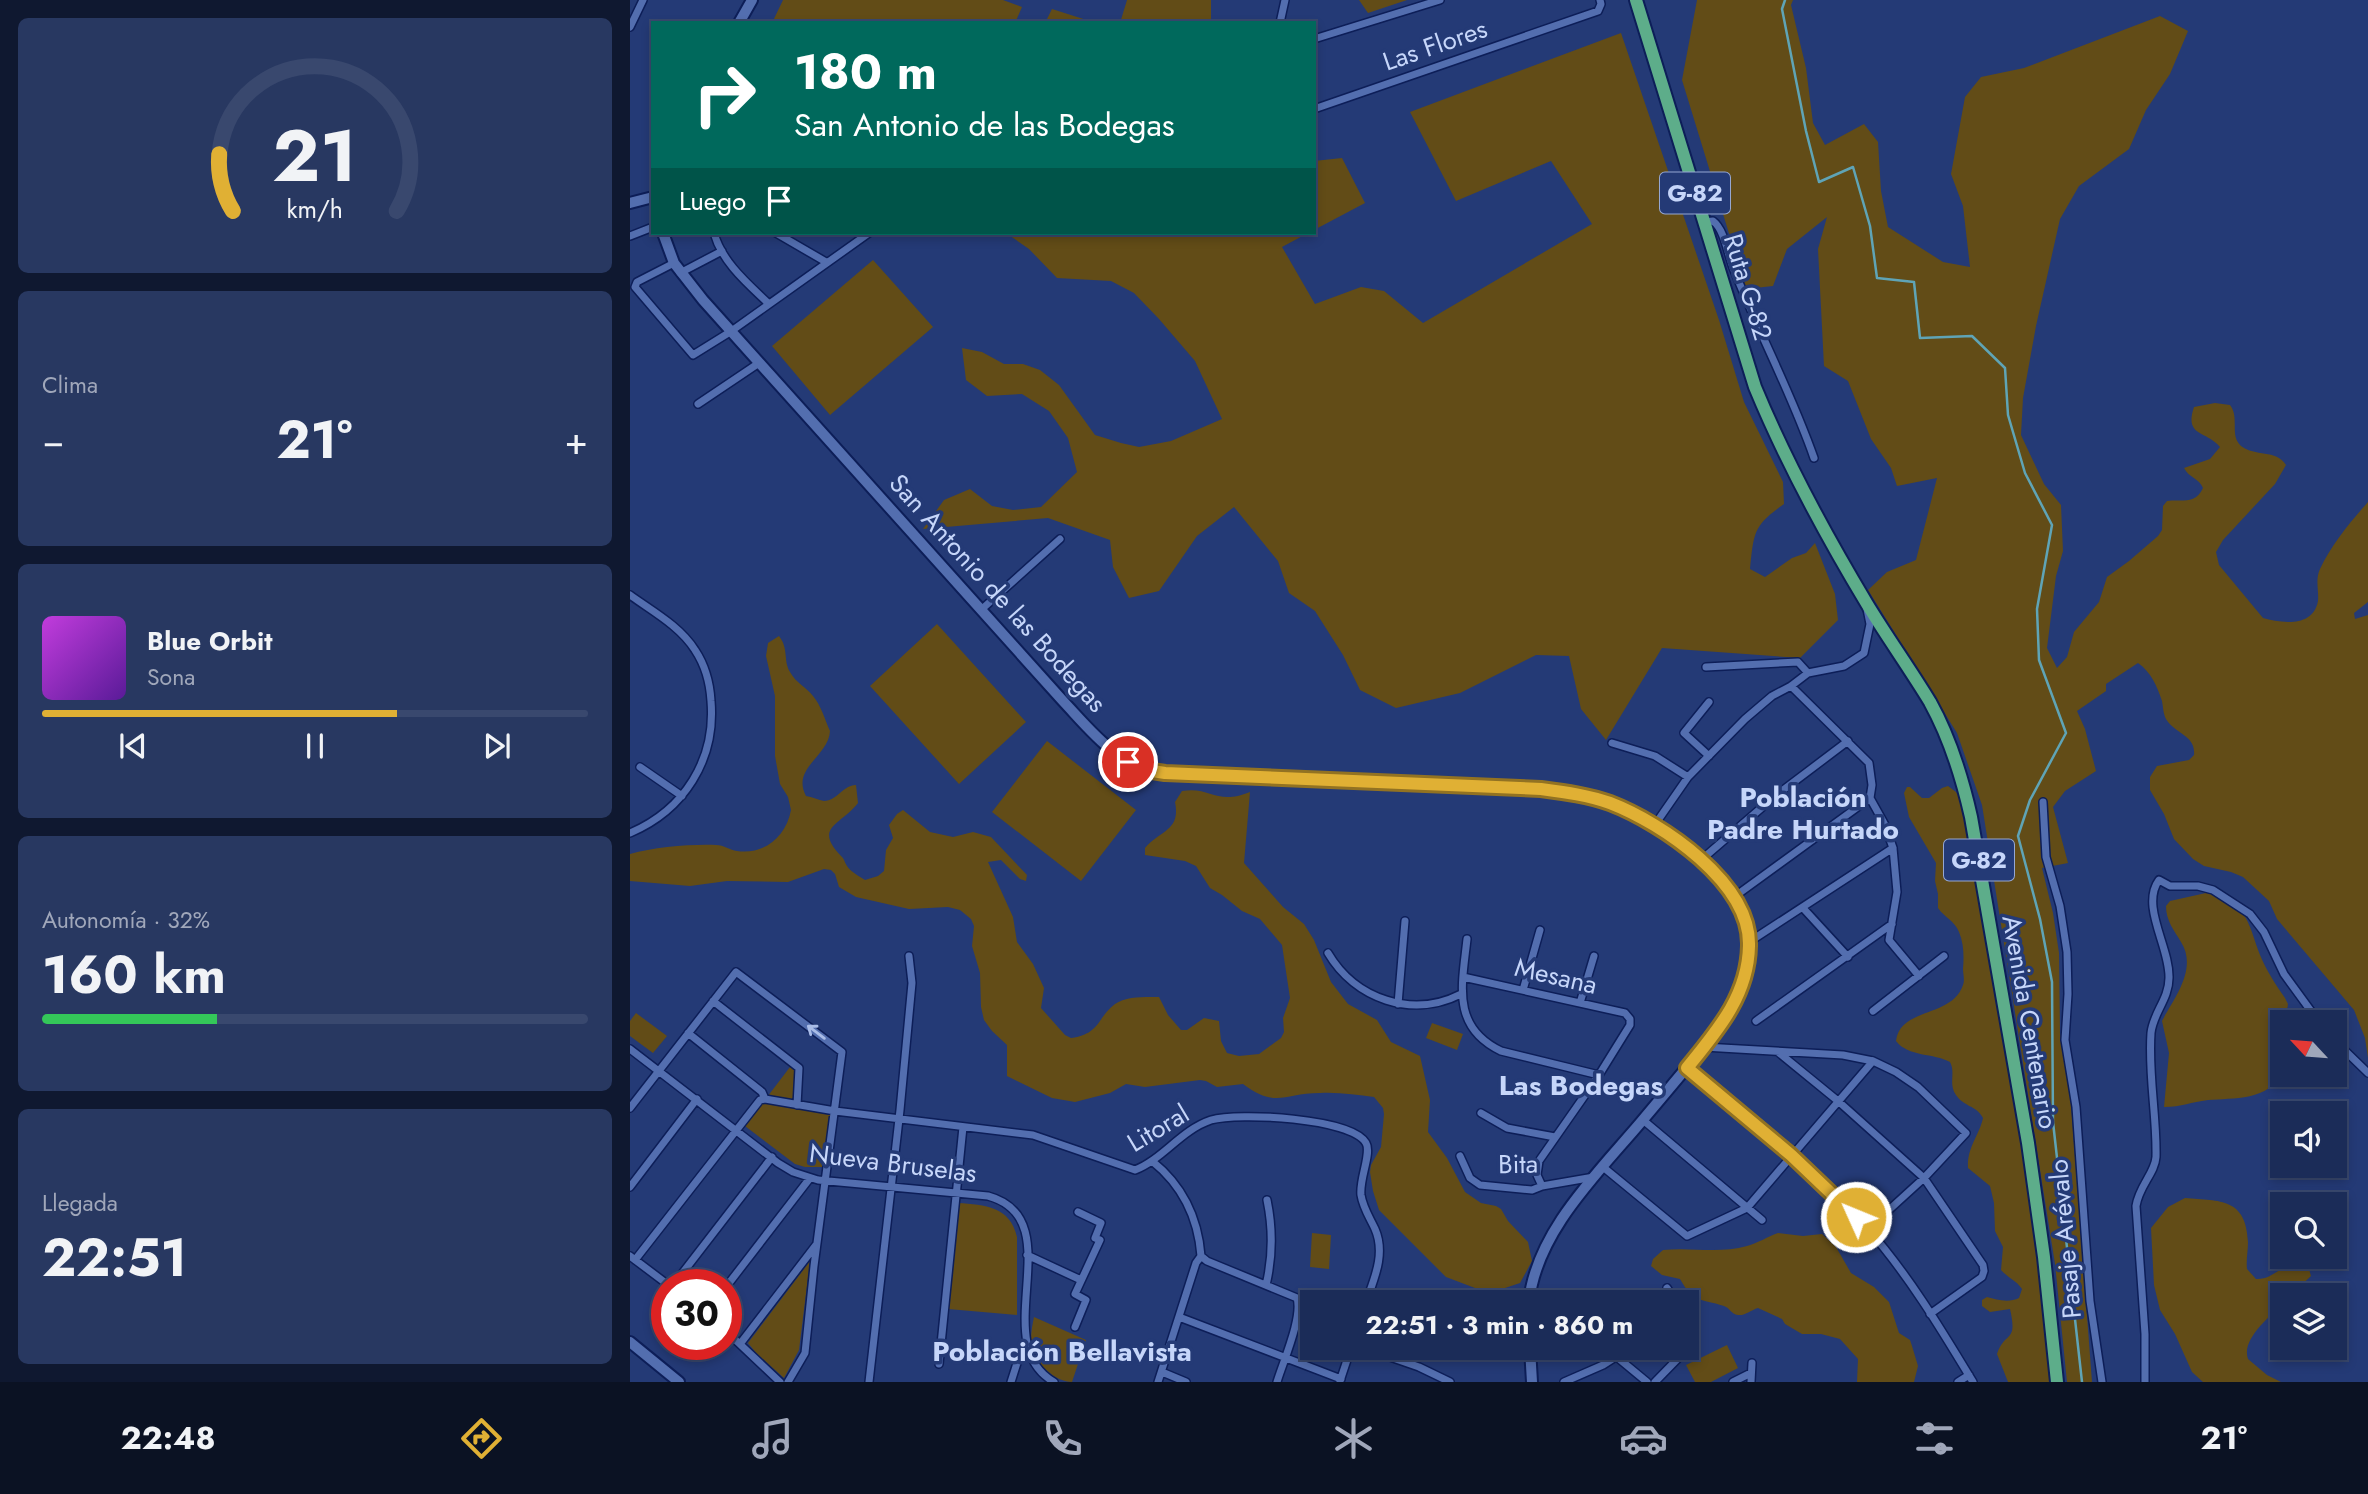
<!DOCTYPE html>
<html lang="es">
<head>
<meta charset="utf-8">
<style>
	:root { --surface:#1b2c58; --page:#283861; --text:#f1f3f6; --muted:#a0a7ba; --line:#39486e; --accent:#e0b034 }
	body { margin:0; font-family:Jost,sans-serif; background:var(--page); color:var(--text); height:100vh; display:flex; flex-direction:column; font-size:26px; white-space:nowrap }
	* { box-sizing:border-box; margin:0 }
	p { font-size:23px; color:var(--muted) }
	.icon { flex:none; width:38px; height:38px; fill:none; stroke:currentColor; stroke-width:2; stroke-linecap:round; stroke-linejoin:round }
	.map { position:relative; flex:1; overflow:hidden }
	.sheet { display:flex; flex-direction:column; gap:18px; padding:18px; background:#0f1830; width:630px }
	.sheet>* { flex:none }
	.hud { position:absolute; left:21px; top:21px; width:665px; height:214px; border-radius:0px; box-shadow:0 4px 10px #0003,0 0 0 2px var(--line); background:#00695c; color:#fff; overflow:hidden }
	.needle { width:46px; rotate:296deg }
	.tools { position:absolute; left:1640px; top:1010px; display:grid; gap:14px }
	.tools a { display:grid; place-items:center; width:77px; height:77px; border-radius:0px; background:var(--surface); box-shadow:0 4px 10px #0003,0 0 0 2px var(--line); font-size:35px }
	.speed { position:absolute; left:21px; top:1269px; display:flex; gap:14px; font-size:35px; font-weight:700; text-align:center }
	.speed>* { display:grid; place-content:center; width:91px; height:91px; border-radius:50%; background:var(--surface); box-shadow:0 4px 10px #0003,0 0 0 2px var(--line); line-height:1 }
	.speed .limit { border:10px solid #d22; background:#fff; color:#111 }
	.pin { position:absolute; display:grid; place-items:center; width:60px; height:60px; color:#fff; margin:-30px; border:4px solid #fff; border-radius:50%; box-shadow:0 2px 7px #0007 }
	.me { position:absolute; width:77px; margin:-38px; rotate:314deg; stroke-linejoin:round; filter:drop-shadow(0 0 5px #0008) }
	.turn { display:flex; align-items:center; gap:24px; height:147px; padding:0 28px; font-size:32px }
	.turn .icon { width:91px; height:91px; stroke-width:2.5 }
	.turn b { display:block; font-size:49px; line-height:60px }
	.then { display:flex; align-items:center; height:66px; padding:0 28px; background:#0003; gap:14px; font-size:26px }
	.big { font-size:52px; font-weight:700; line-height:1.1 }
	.sheet .widget { flex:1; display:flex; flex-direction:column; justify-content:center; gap:10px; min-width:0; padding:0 24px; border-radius:10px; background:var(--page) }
	.sheet .dial { align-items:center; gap:0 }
	.dial svg { height:182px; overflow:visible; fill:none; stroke:var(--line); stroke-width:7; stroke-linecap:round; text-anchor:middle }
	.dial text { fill:var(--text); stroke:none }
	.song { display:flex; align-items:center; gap:21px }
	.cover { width:84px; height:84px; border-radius:10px; background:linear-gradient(135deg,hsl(290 70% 55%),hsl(270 70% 35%)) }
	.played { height:7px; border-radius:4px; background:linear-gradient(90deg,var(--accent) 65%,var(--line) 65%) }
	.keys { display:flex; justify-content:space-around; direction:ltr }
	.heat { display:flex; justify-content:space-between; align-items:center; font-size:38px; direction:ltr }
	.charge { height:10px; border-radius:5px; background:linear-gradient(90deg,#34c759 32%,var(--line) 0) }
	.trip { position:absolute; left:670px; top:1290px; width:399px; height:70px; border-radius:0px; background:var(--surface); box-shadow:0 4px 10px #0003,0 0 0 2px var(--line); font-weight:700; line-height:70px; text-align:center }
	.menu { display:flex; height:112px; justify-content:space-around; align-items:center; background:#0b1223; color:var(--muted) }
	.menu .icon { width:49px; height:49px }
	.menu .selected { color:var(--accent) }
	.menu b { font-size:32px; color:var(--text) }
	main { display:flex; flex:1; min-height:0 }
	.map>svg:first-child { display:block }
	.green { fill:#624c17 }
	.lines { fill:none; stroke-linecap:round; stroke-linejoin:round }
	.stream { stroke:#5fa4b6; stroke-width:2.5 }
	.street-casing { stroke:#0d1e58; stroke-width:10 }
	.secondary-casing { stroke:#0d1e58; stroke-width:14 }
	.primary-casing { stroke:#0d1e58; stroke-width:16 }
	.street { stroke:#536eaf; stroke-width:7 }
	.secondary { stroke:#536eaf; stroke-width:10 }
	.primary { stroke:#5dad8a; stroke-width:12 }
	.oneway { stroke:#a9bce7 }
	.route-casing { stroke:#927222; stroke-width:18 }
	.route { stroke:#e0b034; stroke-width:12 }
	.labels { text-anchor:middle; stroke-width:7; stroke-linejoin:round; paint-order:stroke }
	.shield { fill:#243a76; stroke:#95a7d2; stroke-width:2 }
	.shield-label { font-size:24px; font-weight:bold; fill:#c6d6fa }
	.street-label { font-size:26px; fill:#c6d6fa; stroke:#243a76 }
	.neighbourhood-label { font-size:28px; font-weight:bold; fill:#c6d6fa; stroke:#243a76 }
</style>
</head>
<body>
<main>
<section class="sheet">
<div class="widget dial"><svg viewBox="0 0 100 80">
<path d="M14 69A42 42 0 1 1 86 69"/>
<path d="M14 69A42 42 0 0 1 8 44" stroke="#e0b034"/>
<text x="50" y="56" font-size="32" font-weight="700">21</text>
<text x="50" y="72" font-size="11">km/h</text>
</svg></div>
<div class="widget"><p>Clima</p>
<div class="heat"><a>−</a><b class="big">21°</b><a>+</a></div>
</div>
<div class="widget">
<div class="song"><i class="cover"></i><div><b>Blue Orbit</b><p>Sona</p></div></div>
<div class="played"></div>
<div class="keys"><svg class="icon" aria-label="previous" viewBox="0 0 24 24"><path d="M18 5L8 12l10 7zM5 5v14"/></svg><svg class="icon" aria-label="pause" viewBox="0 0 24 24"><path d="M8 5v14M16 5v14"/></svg><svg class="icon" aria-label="next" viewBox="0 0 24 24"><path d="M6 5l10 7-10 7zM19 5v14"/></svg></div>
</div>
<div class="widget"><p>Autonomía · 32%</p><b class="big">160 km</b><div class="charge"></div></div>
<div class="widget"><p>Llegada</p><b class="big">22:51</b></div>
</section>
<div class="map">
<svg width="1738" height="1382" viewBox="0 0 1738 1382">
	<rect width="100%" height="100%" fill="#243a76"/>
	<path class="green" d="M153,0H373L392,7L385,23H142Z
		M497,0H581V23H490Z
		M729,0H777L738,13Z
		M1067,0H1163L1161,5L1176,68L1183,123L1195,145L1234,124L1248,142L1251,191L1258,227L1313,262L1340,267L1333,206L1321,174L1335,97L1351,77L1394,68L1530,16L1558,31L1540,74L1516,110L1499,149L1449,186L1430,219L1406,326L1393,398L1391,435L1414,484L1431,505L1433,551L1426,576L1417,648L1427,668L1437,657L1444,632L1469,602L1477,577L1499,561L1528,536L1532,530L1533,506L1537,501C1552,499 1565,505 1573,488C1569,478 1559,478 1554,468L1580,459L1590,447C1576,430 1554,437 1564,407L1585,403L1600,405C1610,418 1599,435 1611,446C1625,457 1646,449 1656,465L1645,484L1593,540L1586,552L1589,565L1633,618C1652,623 1683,628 1688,601C1689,590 1685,580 1690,569C1701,545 1721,521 1738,502V602L1724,613L1725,619L1738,615V1058L1735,1038L1724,1010L1647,919L1639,901L1613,877L1601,872L1574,866L1563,859L1544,839L1534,814L1520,790V777L1527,766L1559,760L1564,755C1566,734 1543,734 1535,717C1533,712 1533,706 1532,701C1527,686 1521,672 1508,663L1476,684V691L1447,711L1455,729L1466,771L1435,791L1423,807L1438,863L1412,868L1423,913L1429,953L1430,1033L1441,1104L1462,1382H1437L1425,1264L1352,805L1327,733L1238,590L1257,572L1286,560L1307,478L1267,486L1261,468L1241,439L1218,381L1194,366L1188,249L1197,217L1157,249L1143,286L1116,289L1052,80Z
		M422,9L466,23H415Z
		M991,33L1089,320L1114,402L1153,482L1154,504C1123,526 1124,532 1120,569L1135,577L1162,558L1176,553L1185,543L1205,594L1208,620L1170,658L1032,648L976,740L951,709L939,656L906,655L830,693L766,708L730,690L713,655L685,611L659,593L648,561L604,507L567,536L529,591L499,598L483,567L480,540L418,518L293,529L314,500L340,489L362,506L383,510L411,507L447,472L438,438L419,411L392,394L357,396L336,380L332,348L352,352L374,364H393L410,370L429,385L465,435L491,443L509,447L541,441L592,419L565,361L529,319L504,293L481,281L427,278L399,249L376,233H678L652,247L685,304L731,287L754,291L793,323L962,224L921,161L826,201L780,112Z
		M712,158L735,203L684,230V161Z
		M243,260L303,327L200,415L142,346Z
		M307,624L396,722L329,784L240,686Z
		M149,636C159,649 153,660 160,672C166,683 176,687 183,696C191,705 195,720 200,731C199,756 161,768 176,796C182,797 189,800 194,801C207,801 213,785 226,785L228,803C211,825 183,827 211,856C215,860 214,861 217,866C221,872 229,876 235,880L248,876L254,871L256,850L263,838L259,825L267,814L273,810L300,832L323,837L343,832L361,837L397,875L396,881L390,879L371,860L358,862L383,917L387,942L403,964L414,988L411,1008L435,1035L441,1038C471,1034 467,1017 485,1004C496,996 516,997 529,997L538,1015L551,1030H557L574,1018L589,1021L591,1041L597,1053L609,1056L629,1054L651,1038L654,1032L653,1018L660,998L652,945L630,919L612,911L592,895L580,888L566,866L555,861L515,855V848C530,830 551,831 545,802L552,791C581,786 586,806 620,792L614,863L653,907L674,924L684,940L701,982L718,1004L747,1020L761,1042L790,1056L800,1100L798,1132L817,1158L835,1192L851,1203L866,1206L871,1209L878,1221L898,1242L902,1261L890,1283L872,1289L845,1288L816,1277L749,1210L743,1191L740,1172L741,1165L751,1147L754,1114L753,1108L744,1097C727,1095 709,1092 690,1093C653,1093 647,1109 613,1084L587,1087L576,1081L570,1080L515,1087L496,1084L480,1093L445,1102L422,1098L377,1076V1045L362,1031L354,1020L351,1007L350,973L342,946L344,926L341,919L330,910L318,907L279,909L226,897L209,887L205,874L201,870L194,869L158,882L97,881L60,886L0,881V854C25,847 61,844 86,845C94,845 100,850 107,851C134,855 156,837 161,810L158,797L150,784L145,756V696L136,656L138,643Z
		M417,741L506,810L451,881L362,812Z
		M1318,786L1326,792L1331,801L1353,906L1361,968L1390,1126L1409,1258L1423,1382H1378L1367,1354C1375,1330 1388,1344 1380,1309L1360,1312L1352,1306V1300L1357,1297C1367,1300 1379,1303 1389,1298L1392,1289C1386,1280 1378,1278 1371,1270L1373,1247L1365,1231L1364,1203L1360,1186L1338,1168C1337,1147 1349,1136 1353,1118C1346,1105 1334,1107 1326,1095C1318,1084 1326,1073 1320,1062C1304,1053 1278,1057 1266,1041C1270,1007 1322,1018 1333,985C1335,980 1333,974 1333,969C1334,957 1334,944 1329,932C1325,921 1314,917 1308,908V894L1305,881L1306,863L1279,817L1274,793L1277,787H1280L1292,798H1299L1312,788Z
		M1576,893C1617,900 1618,923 1630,955C1636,970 1646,985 1655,998L1658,1004L1655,1022H1652C1652,1037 1656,1058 1651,1072C1641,1101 1602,1098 1578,1100C1561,1102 1552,1107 1534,1107L1539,1053L1532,1021C1544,998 1568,969 1551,942C1544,930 1536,921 1536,906L1540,901Z
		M6,1013L37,1036L23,1053L0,1036V1021Z
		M802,1023L833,1034L827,1050L796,1038Z
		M160,1067L166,1072L163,1107L201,1114L192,1167H175L165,1164L115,1126Z
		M1555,1198C1591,1201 1616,1198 1618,1242C1618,1251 1616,1260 1617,1269L1626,1279C1643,1280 1652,1264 1668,1261L1679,1269L1681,1276L1661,1295H1652V1304C1640,1317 1611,1339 1618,1359L1637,1375L1651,1382H1573L1562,1372L1545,1334L1530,1310L1524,1285L1521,1228L1538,1207Z
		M328,1203C355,1205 380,1206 387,1237V1315L318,1309Z
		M682,1233L701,1235L699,1269L680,1267Z
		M1148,1233L1173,1236L1192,1234L1206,1247L1221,1273L1244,1287L1259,1302L1269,1333L1280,1340L1282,1346L1288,1366L1284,1382H1227L1228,1359L1210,1339L1191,1334H1172L1155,1324L1152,1319L1128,1308C1121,1310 1115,1316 1108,1315C1101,1314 1100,1308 1094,1306C1070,1298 1064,1304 1050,1279L1032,1275L1021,1266L1023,1259L1033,1250C1061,1247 1089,1254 1117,1246C1128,1243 1137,1237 1148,1233Z
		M180,1261L169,1350L154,1378L127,1354L118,1343Z
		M404,1317L456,1340L442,1382C426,1382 408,1365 403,1351C399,1341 402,1327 404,1317Z
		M1097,1345L1108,1368L1081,1382H1065L1056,1365Z"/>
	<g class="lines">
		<path class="stream" d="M1155,0L1152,9L1176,131L1189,182L1223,167L1240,226L1247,278L1284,282L1290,338L1342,336L1375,368L1378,415L1395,473L1422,525L1407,609L1409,660L1436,733L1400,800L1388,836L1410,919L1422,982L1423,1122L1452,1382"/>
		<defs>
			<path id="street" d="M650,23L655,0
				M0,27L13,0
				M684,39L810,0
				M684,109L968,11L971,4L970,0
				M1074,222L1083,221C1095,230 1098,256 1104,270C1129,333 1161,392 1184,458
				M84,233C92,262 117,283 138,303
				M146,233L196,262
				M0,236L23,227
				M44,263L7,282L5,287L63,355L100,332L239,233
				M50,273L92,251
				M68,404L129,363
				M0,595C22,611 50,626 65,650C75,665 80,684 81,701C86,760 54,810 0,833
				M352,609L430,539
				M1076,667L1168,662L1178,673
				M1161,686L1239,763L1242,785L1240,798L1255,825L1263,848L1267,892L1259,940L1289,976
				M982,743L1025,756L1058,777
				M1079,756L1054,733L1079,702
				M10,767L52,796
				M1413,802L1416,857L1430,906L1437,952L1438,994L1435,1040L1446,1107L1460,1301L1472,1382
				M1024,826L1058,777L1115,719L1142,696L1161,686L1178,673L1214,666L1234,653L1240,624L1237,609
				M1071,860L1144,797L1218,741
				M1104,897L1240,798
				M1173,908L1218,957
				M837,939C832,985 821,1027 871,1051L969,1075
				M1119,942L1263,848
				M698,953C725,999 782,1019 831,994
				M833,977L995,1013L1000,1019V1025L969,1075L909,1161L907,1175L912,1186
				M893,990L910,930
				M83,1001L169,1068L167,1105
				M950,1003L964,956
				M768,1004L775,921
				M1243,1011L1314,956
				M1126,1021L1262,924
				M58,1033L132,1092L135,1099
				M1704,1040L1738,1073
				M1074,1047L1213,1055L1243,1061L1266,1072L1288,1087L1336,1133L1294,1178L1238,1229
				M0,1049L148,1163L163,1172L188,1180L358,1196C443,1219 355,1343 424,1382
				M1148,1052L1208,1101L1294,1178L1353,1265L1354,1271L1352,1277L1300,1314
				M1057,1068C1118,1118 1184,1168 1237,1228C1278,1274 1311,1329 1343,1382
				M135,1099L205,1111L403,1135L505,1170C533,1159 551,1130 581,1120C608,1112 722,1118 736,1143C742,1153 729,1179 731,1195C733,1208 740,1218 745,1229C756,1254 744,1279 736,1302
				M0,1108L106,972L212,1052L184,1266L175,1353L158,1382
				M851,1113L877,1128L925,1137
				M1013,1120L1132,1220
				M830,1156L840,1178L850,1185L902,1190L912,1186L964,1177
				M522,1161C552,1185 568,1217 571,1256
				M973,1167L1057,1236L1117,1208L1243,1061
				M0,1187L67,1099
				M397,1255L451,1280
				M0,1256L37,1284
				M571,1256L577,1261L667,1298C673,1317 653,1362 647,1382
				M5,1260L130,1100L135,1099
				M44,1284L142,1157
				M636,1285C643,1256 643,1229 637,1200
				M96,1287L180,1178
				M1037,1288L1046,1302
				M781,1301L789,1302
				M885,1302L899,1297L914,1302
				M549,1317L711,1379
				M666,1324L682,1330
				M445,1327L456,1300L445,1294L470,1240L465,1238L471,1223L448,1212
				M96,1331L150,1382
				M110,1344L186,1245
				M734,1348L789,1367L820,1382
				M976,1348L1017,1382
				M309,1364L333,1127
				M532,1372L556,1382
				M710,1381L721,1348
				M239,1382L270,1110L282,983L279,956
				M381,1382L388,1360L398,1347
				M528,1382L566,1263L571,1256
				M934,1382L973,1365L987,1356
				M1025,1382L1064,1342L1057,1320
				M1103,1382L1121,1373
				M1121,1382L1122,1363
				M1328,1382L1339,1375
				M1515,1382V1334L1506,1206C1509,1186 1525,1173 1526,1157C1527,1116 1518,1075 1521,1033C1523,1013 1539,999 1539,978C1540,947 1510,906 1529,880L1540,886H1568L1583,890L1620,914L1634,932L1654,974L1689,1022"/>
			<path id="secondary" d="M109,23L122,0
				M0,203L23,197
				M33,233L44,263L73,300L433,701C463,733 488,767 535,773L894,787C922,790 951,792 978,802C1007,813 1035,831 1059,851C1124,904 1138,953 1091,1026C1065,1058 1038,1090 1011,1122C968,1173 906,1232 899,1302
				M0,1342L49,1382
				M900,1348L902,1382"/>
			<path id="primary" d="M1006,0L1125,387C1156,462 1195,534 1237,604C1257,637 1280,669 1300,702C1320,738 1332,777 1341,817L1398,1143L1414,1257L1427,1382"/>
		</defs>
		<use href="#street" class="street-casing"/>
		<use href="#secondary" class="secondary-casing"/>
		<use href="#primary" class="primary-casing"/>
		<use href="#street" class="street"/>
		<use href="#secondary" class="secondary"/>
		<use href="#primary" class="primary"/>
	</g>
	<defs><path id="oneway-shaft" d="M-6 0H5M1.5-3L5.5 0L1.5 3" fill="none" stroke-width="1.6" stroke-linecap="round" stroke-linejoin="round" transform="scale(1.75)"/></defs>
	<use class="oneway" href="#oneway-shaft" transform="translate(186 1032) rotate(-143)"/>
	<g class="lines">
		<defs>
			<path id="route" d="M498,762L516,770L535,773L911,789C934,792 958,795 980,803C1032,823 1121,883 1119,946C1118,996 1087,1031 1057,1068L1161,1155L1226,1217"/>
		</defs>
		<use href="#route" class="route-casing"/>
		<use href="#route" class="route"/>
	</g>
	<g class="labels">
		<g class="shield">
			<rect x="1030" y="172.5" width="70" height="41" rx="5"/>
			<rect x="1314" y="839.5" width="70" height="41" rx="5"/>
		</g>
		<g class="shield-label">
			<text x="1065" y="201">G-82</text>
			<text x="1349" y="868">G-82</text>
		</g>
		<g class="street-label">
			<text transform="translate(805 45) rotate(-19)" y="9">Las Flores</text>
			<text transform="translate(1118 287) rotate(73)" y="9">Ruta G-82</text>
			<text transform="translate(368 593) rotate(48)" y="9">San Antonio de las Bodegas</text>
			<text transform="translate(926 976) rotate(13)" y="9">Mesana</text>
			<text transform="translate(1400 1022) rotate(80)" y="9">Avenida Centenario</text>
			<text transform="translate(528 1128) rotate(-31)" y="9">Litoral</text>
			<text transform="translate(263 1163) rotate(7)" y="9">Nueva Bruselas</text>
			<text transform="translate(888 1164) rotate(-1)" y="9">Bita</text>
			<text transform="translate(1435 1239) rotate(-95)" y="9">Pasaje Arévalo</text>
		</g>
		<g class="neighbourhood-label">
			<text x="1173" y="807">Población<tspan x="1173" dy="32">Padre Hurtado</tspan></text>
			<text x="951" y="1095">Las Bodegas</text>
			<text x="432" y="1361">Población Bellavista</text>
		</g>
	</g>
</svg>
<div class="tools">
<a><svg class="needle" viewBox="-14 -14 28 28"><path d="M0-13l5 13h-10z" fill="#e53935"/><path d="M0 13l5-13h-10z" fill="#a0a7ba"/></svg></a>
<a><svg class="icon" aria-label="sound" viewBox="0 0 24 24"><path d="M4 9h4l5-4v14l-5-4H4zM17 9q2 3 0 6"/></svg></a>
<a><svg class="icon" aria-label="search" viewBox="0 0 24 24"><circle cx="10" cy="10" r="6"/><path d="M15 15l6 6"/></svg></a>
<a><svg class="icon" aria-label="layers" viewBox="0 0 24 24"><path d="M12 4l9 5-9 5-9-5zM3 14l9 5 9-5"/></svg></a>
</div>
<div class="speed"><div class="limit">30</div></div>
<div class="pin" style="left:498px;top:762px;background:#d93025"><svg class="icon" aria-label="arrive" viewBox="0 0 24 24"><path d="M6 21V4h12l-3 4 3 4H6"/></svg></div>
<svg class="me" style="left:1226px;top:1217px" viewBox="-20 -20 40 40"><circle r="17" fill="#e0b034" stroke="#fff" stroke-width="3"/><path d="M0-11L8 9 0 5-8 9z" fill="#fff"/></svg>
<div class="trip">22:51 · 3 min · 860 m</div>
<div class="hud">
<div class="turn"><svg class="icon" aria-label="right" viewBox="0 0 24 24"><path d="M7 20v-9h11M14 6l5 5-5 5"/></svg><div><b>180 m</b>San Antonio de las Bodegas</div></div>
<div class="then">Luego<svg class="icon" aria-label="arrive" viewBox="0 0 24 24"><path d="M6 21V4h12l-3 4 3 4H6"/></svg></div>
</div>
</div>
</main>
<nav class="menu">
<b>22:48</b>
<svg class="icon selected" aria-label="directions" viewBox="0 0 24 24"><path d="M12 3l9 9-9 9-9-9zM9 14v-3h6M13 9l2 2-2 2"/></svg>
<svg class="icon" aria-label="music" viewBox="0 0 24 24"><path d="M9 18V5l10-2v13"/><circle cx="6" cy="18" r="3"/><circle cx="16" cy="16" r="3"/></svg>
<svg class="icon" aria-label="phone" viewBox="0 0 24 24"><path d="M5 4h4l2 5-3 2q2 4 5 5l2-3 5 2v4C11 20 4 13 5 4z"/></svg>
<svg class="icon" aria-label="climate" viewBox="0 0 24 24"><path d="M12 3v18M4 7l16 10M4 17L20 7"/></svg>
<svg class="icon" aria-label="car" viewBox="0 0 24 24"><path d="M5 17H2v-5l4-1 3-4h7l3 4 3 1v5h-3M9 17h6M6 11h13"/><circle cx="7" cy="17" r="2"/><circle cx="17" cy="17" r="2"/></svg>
<svg class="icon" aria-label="filters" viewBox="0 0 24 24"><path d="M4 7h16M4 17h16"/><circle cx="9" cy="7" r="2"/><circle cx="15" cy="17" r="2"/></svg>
<b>21°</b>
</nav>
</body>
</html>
